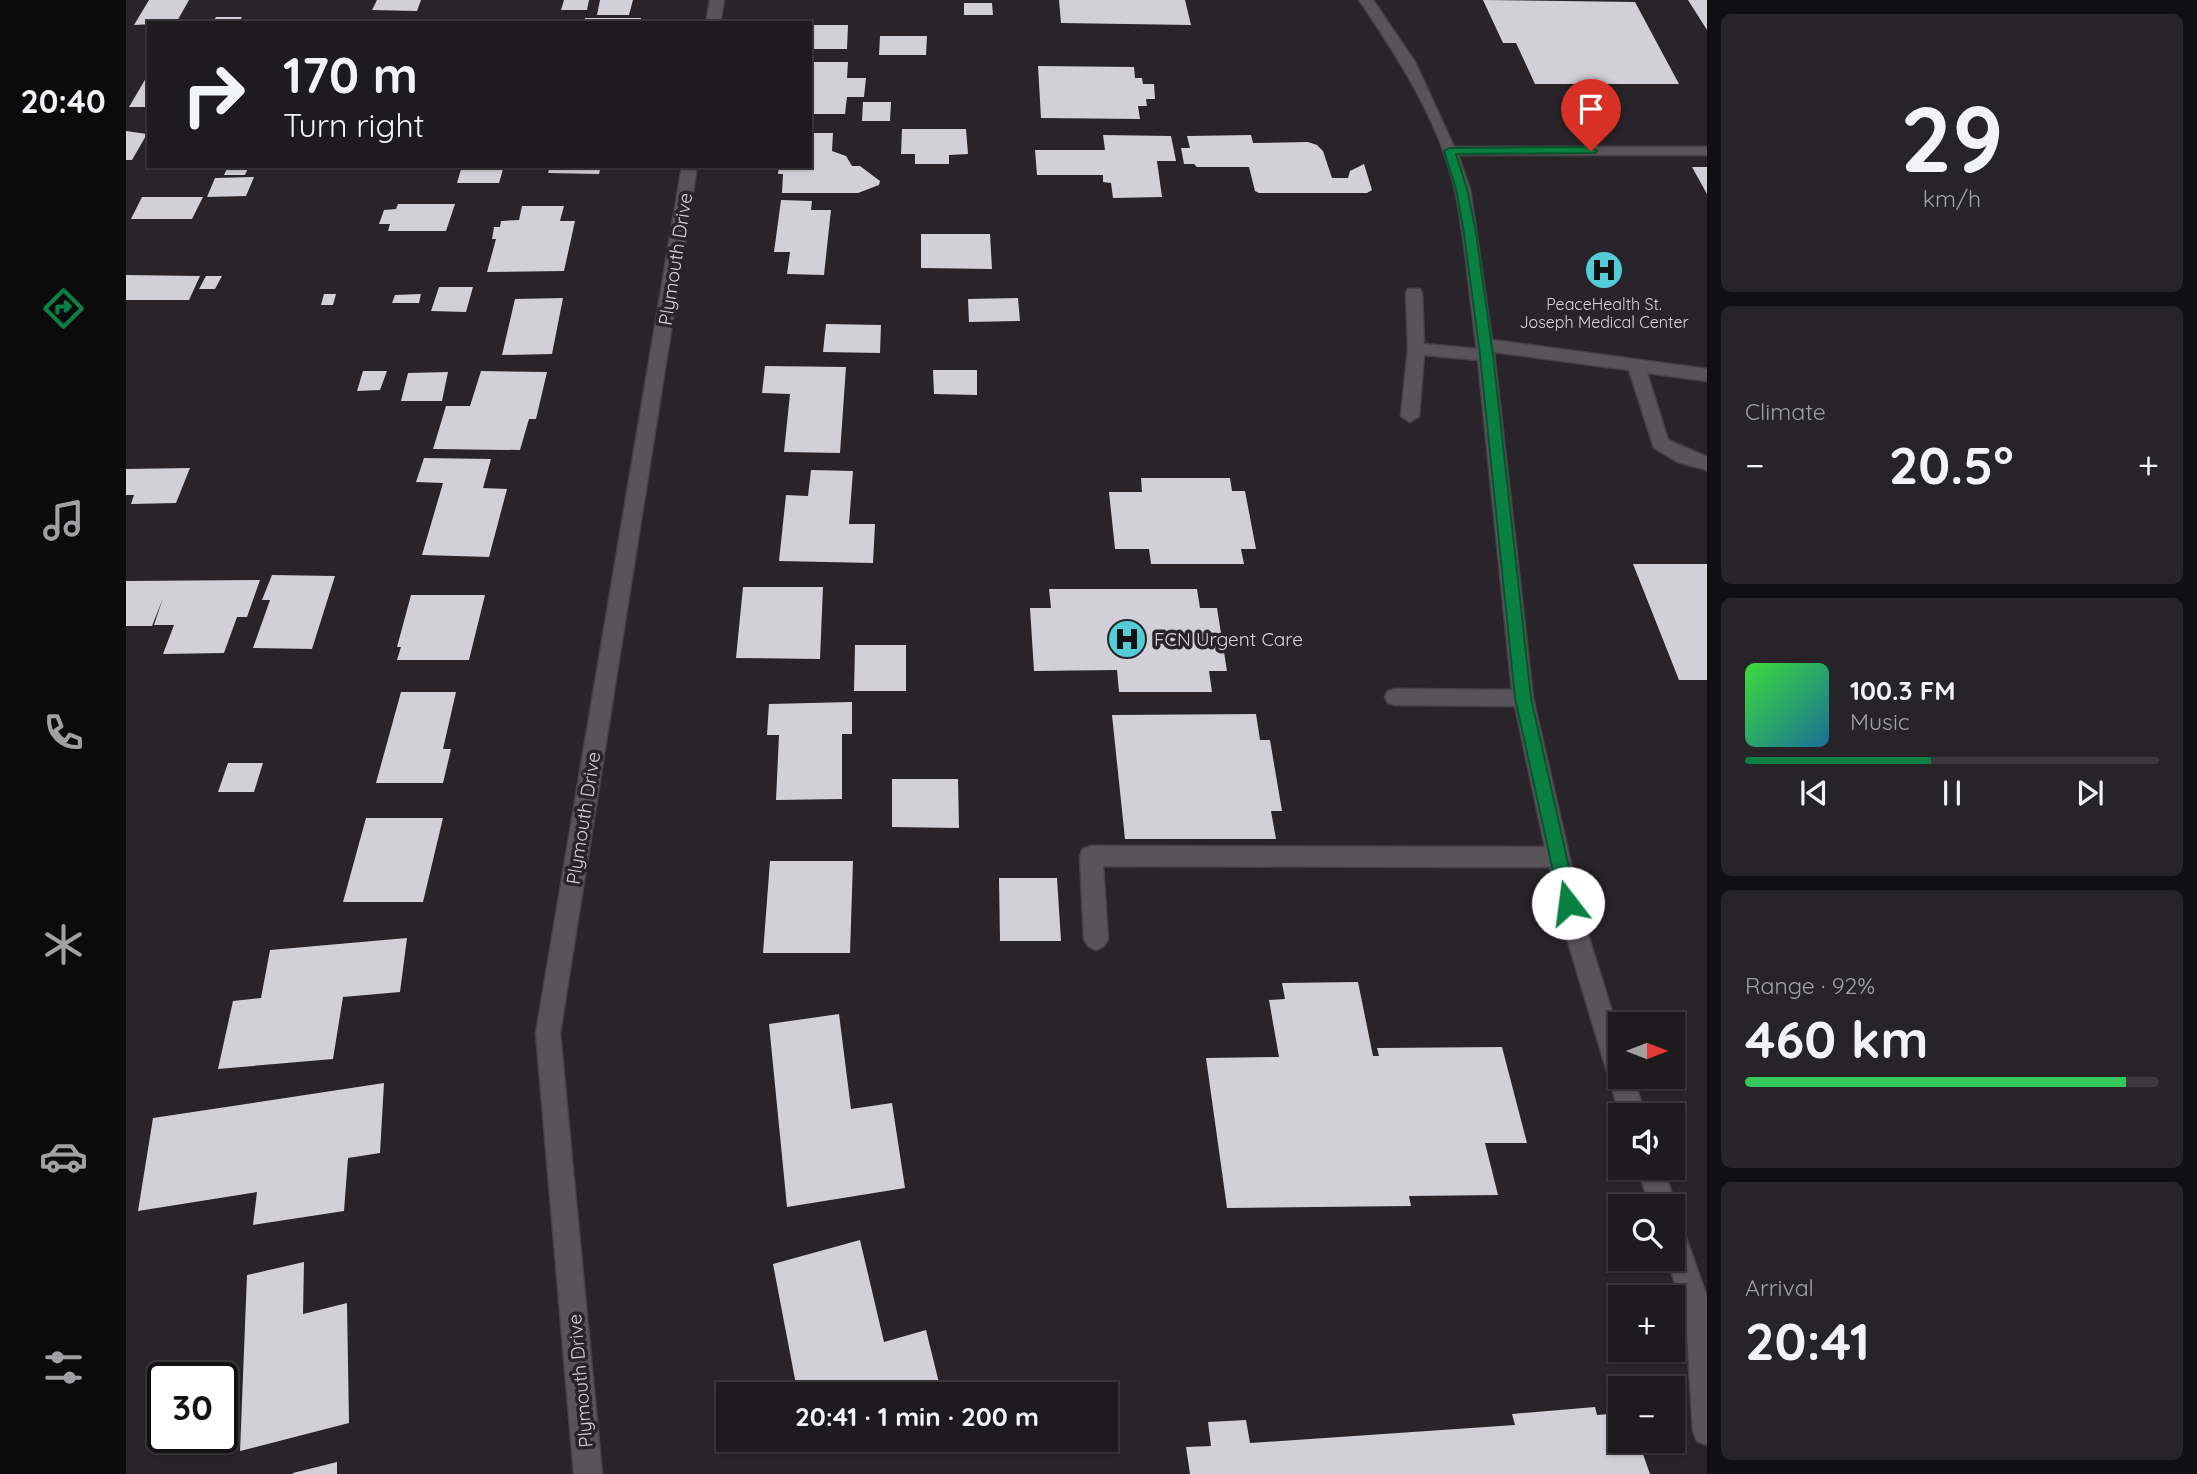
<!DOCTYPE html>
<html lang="en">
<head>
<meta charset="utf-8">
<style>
	:root { --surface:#1e1b1f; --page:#262428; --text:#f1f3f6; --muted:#a1a1a4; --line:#3c393d; --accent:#0b8043 }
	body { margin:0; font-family:Quicksand,sans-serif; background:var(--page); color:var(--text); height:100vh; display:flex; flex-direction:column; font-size:26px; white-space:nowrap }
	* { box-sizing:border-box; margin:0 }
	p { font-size:23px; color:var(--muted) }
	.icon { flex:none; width:38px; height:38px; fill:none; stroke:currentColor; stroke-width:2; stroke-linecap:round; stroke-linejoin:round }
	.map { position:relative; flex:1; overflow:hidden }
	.details { display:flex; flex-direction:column; gap:14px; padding:14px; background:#100f11; width:490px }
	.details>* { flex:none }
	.guide { position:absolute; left:21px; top:21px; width:665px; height:147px; border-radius:0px; box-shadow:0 2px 5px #0004,0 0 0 2px var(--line); background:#1e1b1f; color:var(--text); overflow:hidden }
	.needle { width:46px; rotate:90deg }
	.controls { position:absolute; left:1482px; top:1012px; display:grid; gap:14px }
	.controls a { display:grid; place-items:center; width:77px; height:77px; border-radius:0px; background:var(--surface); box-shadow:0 2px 5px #0004,0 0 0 2px var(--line); font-size:35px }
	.speed { position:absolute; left:21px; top:1362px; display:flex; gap:14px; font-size:35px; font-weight:700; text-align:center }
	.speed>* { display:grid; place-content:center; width:91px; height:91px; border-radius:50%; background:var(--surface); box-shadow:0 2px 5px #0004,0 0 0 2px var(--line); line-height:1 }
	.speed .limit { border:4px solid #111; border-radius:10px; background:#fff; color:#111 }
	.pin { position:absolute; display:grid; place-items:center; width:60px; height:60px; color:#fff; margin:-72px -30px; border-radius:50% 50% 50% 0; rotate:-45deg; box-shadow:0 0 7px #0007 }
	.pin .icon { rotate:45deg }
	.me { position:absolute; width:77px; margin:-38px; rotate:345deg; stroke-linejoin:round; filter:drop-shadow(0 0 5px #0008) }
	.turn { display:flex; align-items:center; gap:24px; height:147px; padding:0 21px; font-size:32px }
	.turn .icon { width:91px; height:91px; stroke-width:2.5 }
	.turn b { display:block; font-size:49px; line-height:60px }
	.big { font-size:52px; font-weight:800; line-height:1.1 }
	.details .card { flex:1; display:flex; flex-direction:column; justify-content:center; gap:10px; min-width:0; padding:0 24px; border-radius:10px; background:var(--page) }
	.details .dial { align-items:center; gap:0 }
	.dial b { font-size:91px; line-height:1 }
	.song { display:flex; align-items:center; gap:21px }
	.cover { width:84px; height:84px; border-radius:10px; background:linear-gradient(135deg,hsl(120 70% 55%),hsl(200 70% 35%)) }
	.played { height:7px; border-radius:4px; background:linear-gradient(90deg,var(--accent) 45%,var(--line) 45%) }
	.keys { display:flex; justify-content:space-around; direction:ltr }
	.heat { display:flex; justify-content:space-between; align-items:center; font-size:38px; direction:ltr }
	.charge { height:10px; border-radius:5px; background:linear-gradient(90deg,#34c759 92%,var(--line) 0) }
	.trip { position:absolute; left:590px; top:1382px; width:402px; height:70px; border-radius:0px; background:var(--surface); box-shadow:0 2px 5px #0004,0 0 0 2px var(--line); font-weight:800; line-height:70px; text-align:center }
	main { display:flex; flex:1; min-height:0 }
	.dock { display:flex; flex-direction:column; width:126px; justify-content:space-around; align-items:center; background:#0c0b0c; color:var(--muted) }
	.dock .icon { width:49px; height:49px }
	.dock .current { color:var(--accent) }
	.dock b { font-size:32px; color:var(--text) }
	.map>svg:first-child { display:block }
	.building { fill:#d1cfd7 }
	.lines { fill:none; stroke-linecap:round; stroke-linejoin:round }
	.minor-casing { stroke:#454246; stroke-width:3 }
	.minor { fill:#595459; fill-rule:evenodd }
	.route { fill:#0b8043; stroke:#07532c; stroke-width:2 }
	.labels { text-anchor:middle; stroke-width:7; stroke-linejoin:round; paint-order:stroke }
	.far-poi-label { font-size:16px; fill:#d8d6d9; stroke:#282429 }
	.street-label { font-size:19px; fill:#d8d6d9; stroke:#282429 }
	.poi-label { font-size:19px; fill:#d8d6d9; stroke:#282429; text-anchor:start }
</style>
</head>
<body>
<main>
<nav class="dock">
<b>20:40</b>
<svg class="icon current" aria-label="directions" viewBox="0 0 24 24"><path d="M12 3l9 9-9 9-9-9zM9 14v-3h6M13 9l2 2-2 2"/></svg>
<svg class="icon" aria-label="music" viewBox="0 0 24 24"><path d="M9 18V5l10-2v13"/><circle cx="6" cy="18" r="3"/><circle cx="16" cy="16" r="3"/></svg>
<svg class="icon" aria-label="phone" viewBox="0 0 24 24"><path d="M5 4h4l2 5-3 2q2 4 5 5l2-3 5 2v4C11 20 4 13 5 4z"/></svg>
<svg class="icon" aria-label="climate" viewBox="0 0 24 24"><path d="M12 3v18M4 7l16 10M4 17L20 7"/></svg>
<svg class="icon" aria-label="car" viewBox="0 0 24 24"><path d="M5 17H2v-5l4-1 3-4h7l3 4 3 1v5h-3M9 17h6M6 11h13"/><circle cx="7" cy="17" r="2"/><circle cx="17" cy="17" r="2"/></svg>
<svg class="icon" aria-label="filters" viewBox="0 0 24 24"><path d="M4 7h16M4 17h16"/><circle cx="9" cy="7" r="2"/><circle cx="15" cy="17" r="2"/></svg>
</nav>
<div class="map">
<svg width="1581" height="1474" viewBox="0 0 1581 1474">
	<rect width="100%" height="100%" fill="#282429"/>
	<path class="building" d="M23,0H63L50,23L8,25Z
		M251,0H295L291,11L246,10Z
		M438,0H463L461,10H435Z
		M474,0H507L503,15H471Z
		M933,0H1059L1065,25L935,23Z
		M1357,0L1509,2L1553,84H1409L1390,43H1377Z
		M1562,0H1581V30Z
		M838,3H866L867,15H838Z
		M90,17H116L112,23H86Z
		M459,18H515L514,23H458Z
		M684,25H722L721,49H684Z
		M754,36H801L800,55H753Z
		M688,62H722L721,78H740L738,97H721L719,114H684V70H687Z
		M912,66L1008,67L1009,78H1016L1017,84H1028L1029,99H1020L1021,106H1012L1014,119L915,118Z
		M20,78H23V107H3Z
		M737,102H765L764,121H736Z
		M776,129H840L842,154L823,155V164H789V154H775Z
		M0,131L21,134L6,160H0Z
		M684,133H707L706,151L720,156L726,166H734L754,181L753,185L732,193H656L657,174H652L653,166H684Z
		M977,135L1045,136L1050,161H1031L1036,197L987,198L985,183L977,182V175H911L909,150H979Z
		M1125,135L1127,143L1182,142L1191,145L1197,151L1206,178H1222L1224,171L1238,164L1246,190L1241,193H1133L1129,191L1123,167H1071L1068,164H1058L1055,148H1064L1061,136Z
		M102,166H123L119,175H98Z
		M336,166H378L373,183H331Z
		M424,166H475L473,174L422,173Z
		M1566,167H1581V194Z
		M128,177L120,196L81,197L89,178Z
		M16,197H77L66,219H5Z
		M655,200L686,201L685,210H705L698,275L661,274L664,252H648Z
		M272,204H329L320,231H262L264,224H253L258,210L270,209Z
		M396,206H438L434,221H449L438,271L361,272L370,239H366L368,227H374L375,221L393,220Z
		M795,234H864L866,269L795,268Z
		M0,275L74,276L63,300H0Z
		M80,276H96L89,289H73Z
		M313,287H347L340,312L305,311Z
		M198,294H210L207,305H195Z
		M295,294L293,303H266L269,295Z
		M437,298L426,354L376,355L389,299Z
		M892,298L894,321L843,322L842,299Z
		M700,324L755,325L754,353L697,352Z
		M639,366L720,367L714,453L658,452L664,394L636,393Z
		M807,370H851V395L808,394Z
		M237,371H261L254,390L231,391Z
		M355,371L421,372L410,419H403L394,450L307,449L320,406H344Z
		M322,372L316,401H275L282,373Z
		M298,458L365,459L357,488L381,489L363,557L296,555L317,483L290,482Z
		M64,468L50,503L5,504L8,495H0V469Z
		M685,470L727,471L723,524H749L747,563L653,561L660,495L682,496Z
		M1015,478H1104L1106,491H1119L1130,549H1115L1118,564H1025L1023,549H989L983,492H1016Z
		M1507,564H1581V680H1553Z
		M146,575L209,576L186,649L127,648L144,600H136Z
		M134,580L121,617H111L98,653L37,654L48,625H28L37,598L26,626H0V581Z
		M617,587H697L694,659L610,658Z
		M923,589H1071L1074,608H1091L1101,671H1083L1086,692H993L991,670L908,671L904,608H925Z
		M285,595H359L343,660H271L275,647H271Z
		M729,645H780V691H728Z
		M275,692H330L317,749H325L317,783H250Z
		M726,702V734H716V799L650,800L653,735H641L643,704Z
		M1130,714L1134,740H1144L1156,811H1145L1150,839H999L986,715Z
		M102,763H137L128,792H92Z
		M766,779H832L833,828L766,827Z
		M240,818H317L297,902H217Z
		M644,861H727L724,953H637Z
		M873,878H931L935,941H874Z
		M281,938L274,992L217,997L207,1059L92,1069L107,1001L135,998L144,950Z
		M1232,982L1247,1056H1253L1251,1048L1376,1047L1401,1143H1359L1372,1195L1283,1196L1285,1206L1101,1208L1080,1058L1153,1057L1143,1000L1159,999L1156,983Z
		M713,1014L725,1109L766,1103L779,1188L661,1207L643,1024Z
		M258,1083L254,1153L222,1158L218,1211L127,1225L131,1192L12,1211L27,1118Z
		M734,1240L758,1342L800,1330L815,1391L802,1395H672L647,1264Z
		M178,1262L177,1314L221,1303L223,1423L114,1451L121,1275Z
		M1469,1407L1471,1415L1494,1413V1440H1512L1524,1474H1064L1060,1447L1085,1446L1082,1422L1120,1420L1124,1443L1389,1425L1386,1414Z
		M211,1462V1474H167V1473Z"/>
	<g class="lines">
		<defs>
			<path id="minor" d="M584,0H598L594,23H580Z
				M1233,0H1247L1289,62L1328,147H1581V155H1332L1344,189L1366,340L1581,369V381L1521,373L1542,440L1581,457V470L1552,462L1528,448L1503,370L1368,352L1407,698L1459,925L1494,1037V1076H1507L1519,1115H1494L1437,925L1424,867L977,866L982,939L978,946L970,950L962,946L958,939L954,856L957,849L965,846L1419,847L1389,706L1269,705L1262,703L1259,697L1262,691L1269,689L1386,690L1352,360L1298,355L1293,416L1284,422L1275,416L1282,349L1280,293L1282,289H1294L1296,293L1298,344L1351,349C1343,296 1340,241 1329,190C1314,122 1272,57 1233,0Z
				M556,166H571L434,1033L476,1474H448L410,1033Z
				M1511,1167H1537L1550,1206L1547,1213V1206H1524Z
				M1547,1222L1556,1226L1581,1297V1445L1571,1441L1567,1431L1560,1317L1541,1258H1547Z"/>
		</defs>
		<use href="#minor" class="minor-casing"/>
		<use href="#minor" class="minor"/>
	</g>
	<path class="route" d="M1465,147L1471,151L1469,153L1330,154L1341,189L1350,233L1367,355L1405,698L1451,903L1448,908L1442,910L1436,908L1434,903L1389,698L1354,355L1338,233L1330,189L1318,151L1323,148Z"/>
	<defs>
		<symbol id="hospital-disc" viewBox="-11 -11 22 22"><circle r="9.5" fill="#52ccd6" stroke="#282429"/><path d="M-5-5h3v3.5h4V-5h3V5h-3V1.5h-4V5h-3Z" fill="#111"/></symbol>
	</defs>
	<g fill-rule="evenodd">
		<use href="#hospital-disc" x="1456" y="248" width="44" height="44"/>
		<use href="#hospital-disc" x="979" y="617" width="44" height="44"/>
	</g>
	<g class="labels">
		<g class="far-poi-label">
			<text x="1478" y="310">PeaceHealth St.<tspan x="1478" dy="18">Joseph Medical Center</tspan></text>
		</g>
		<g class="street-label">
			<text transform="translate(549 259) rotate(-81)" y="7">Plymouth Drive</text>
			<text transform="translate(457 818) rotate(-81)" y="7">Plymouth Drive</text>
			<text transform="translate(454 1381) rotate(-95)" y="7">Plymouth Drive</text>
		</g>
		<g class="poi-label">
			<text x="1028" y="646">FCN Urgent Care</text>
		</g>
	</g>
</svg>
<div class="controls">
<a><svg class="needle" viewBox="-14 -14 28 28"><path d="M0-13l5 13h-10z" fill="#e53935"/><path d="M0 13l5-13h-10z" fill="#a1a1a4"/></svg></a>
<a><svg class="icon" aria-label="sound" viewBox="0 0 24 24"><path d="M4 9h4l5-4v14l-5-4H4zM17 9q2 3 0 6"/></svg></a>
<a><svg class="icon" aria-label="search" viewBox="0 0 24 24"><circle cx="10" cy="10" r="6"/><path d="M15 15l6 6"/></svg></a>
<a>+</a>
<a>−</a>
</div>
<div class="speed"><div class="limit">30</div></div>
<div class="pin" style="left:1465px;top:151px;background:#d93025"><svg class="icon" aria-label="arrive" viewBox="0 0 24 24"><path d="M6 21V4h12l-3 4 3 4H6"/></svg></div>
<svg class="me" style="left:1442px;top:903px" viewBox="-20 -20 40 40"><circle r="19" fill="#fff"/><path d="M0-13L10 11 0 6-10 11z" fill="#0b8043"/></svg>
<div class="trip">20:41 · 1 min · 200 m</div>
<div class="guide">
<div class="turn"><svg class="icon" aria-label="right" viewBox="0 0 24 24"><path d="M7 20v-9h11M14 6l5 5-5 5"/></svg><div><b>170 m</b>Turn right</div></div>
</div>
</div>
<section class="details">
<div class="card dial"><b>29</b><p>km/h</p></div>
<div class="card"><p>Climate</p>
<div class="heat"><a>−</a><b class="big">20.5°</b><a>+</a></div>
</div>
<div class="card">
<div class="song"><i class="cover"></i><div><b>100.3 FM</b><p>Music</p></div></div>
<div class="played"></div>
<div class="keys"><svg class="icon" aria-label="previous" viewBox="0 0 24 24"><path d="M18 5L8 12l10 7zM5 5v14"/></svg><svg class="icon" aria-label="pause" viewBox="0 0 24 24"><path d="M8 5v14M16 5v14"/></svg><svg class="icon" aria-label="next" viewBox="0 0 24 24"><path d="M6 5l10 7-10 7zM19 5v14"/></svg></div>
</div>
<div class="card"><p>Range · 92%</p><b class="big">460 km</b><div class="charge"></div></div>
<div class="card"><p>Arrival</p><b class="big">20:41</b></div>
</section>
</main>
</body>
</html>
